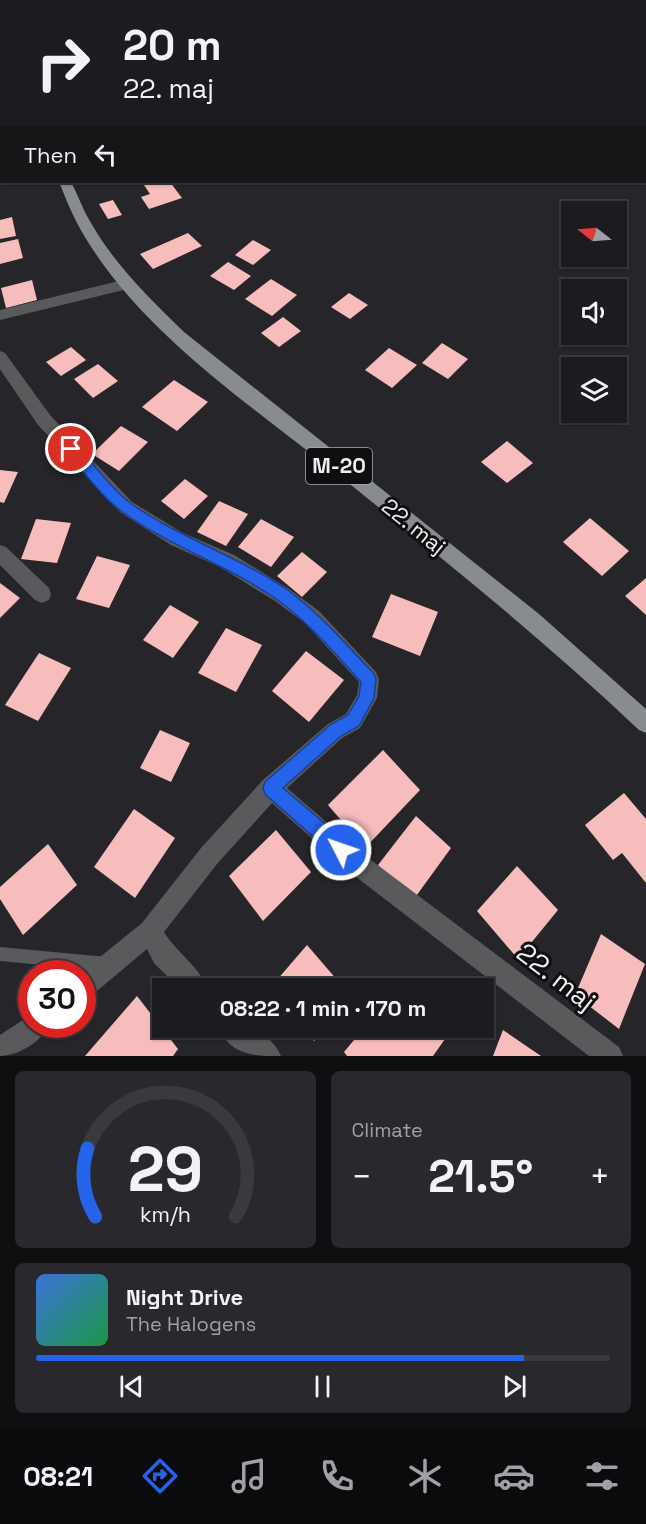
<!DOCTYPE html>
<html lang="en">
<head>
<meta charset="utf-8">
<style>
	:root { --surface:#1c1c20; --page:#29292d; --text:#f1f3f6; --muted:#a0a1a5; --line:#3a3a3e; --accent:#2563eb }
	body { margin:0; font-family:"Space Grotesk",sans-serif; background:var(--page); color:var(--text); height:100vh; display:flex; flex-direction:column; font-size:22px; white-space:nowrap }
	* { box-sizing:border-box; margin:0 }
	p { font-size:20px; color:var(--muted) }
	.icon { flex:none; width:33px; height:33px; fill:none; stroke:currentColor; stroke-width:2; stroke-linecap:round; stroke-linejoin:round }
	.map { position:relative; height:1056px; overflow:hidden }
	.panel { display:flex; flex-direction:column; gap:15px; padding:15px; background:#0f0f12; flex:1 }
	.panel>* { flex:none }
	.hud { position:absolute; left:0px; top:0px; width:646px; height:183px; box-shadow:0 2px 4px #0004,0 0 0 2px var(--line); background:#1c1c20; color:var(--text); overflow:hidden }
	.needle { width:39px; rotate:287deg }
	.controls { position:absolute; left:561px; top:201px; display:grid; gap:12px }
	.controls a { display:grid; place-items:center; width:66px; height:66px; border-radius:0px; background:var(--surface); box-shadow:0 2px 4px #0004,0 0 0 2px var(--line); font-size:30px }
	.speed { position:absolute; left:18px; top:960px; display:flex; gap:12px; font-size:30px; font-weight:700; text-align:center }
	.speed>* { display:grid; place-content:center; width:78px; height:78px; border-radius:50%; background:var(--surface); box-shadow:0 2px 4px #0004,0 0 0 2px var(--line); line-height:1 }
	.speed .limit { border:9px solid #d22; background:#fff; color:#111 }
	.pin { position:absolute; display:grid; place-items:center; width:51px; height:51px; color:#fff; margin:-26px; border:3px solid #fff; border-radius:50%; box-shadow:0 2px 6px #0007 }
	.me { position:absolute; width:66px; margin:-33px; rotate:311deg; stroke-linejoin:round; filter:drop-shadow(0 0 4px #0008) }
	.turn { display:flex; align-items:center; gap:21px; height:126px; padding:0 24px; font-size:27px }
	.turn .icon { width:78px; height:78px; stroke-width:2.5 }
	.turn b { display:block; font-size:42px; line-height:51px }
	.then { display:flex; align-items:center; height:57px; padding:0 24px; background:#0003; gap:12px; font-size:22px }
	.big { font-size:45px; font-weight:700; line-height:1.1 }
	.panel .tile { flex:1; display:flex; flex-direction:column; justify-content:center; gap:9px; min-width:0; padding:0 21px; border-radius:9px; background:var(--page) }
	.panel .dial { align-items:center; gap:0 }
	.dial svg { height:156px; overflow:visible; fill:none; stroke:var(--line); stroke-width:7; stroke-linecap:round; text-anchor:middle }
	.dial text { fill:var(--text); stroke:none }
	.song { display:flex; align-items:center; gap:18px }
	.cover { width:72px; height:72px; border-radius:9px; background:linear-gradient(135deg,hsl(220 70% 55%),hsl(140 70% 35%)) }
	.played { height:6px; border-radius:3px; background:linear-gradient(90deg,var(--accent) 85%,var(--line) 85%) }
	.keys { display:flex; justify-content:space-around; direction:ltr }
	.heat { display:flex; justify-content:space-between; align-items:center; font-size:33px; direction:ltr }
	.panel .tiles { flex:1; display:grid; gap:15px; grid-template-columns:1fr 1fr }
	.tile:last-child { grid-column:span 2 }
	.trip { position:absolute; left:152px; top:978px; width:342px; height:60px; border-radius:0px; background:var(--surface); box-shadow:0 2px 4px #0004,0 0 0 2px var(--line); font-weight:700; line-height:60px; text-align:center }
	.tab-bar { display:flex; height:96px; justify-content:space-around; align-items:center; background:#0b0b0d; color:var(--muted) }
	.tab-bar .icon { width:42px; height:42px }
	.tab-bar .on { color:var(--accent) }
	.tab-bar b { font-size:27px; color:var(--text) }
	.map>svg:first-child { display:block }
	.commercial { fill:#362835 }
	.building { fill:#f7bdbc }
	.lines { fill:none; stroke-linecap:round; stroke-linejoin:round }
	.service { fill:#585a5b; fill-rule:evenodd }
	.minor { fill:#585a5b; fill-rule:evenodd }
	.primary { fill:#898c8f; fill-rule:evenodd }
	.route { fill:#2563eb; stroke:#184099; stroke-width:1.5 }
	.labels { text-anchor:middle; stroke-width:6; stroke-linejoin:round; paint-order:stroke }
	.shield { fill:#0f0f11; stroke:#acacae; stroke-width:1.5 }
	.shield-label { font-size:21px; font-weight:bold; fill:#efeff2 }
	.street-label { font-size:22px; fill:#efeff2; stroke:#0f0f11 }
	.near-street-label { font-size:27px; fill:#efeff2; stroke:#0f0f11 }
</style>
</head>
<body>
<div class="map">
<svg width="646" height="1056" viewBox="0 0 646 1056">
	<rect width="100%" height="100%" fill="#26262a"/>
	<path class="commercial" d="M86,0H354L358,1H79Z"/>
	<path class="building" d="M155,182H170L182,198L149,209L141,197L150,194L144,185Z
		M113,200L122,215L108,219L99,204Z
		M12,217L16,236L0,239V220Z
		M188,233L202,246L153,269L140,254Z
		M18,239L23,258L0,264V243Z
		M253,240L271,250L253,265L235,255Z
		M228,262L251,276L234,290L210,276Z
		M271,279L297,295L272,316L245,299Z
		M32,280L37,300L6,308L1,288Z
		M349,293L368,305L350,319L331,307Z
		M283,317L301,331L279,347L261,333Z
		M442,343L468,359L448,379L422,363Z
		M71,347L86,360L61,376L46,362Z
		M389,348L417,365L392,388L365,370Z
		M98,364L118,381L93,398L74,379Z
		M174,380L208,402L177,431L142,407Z
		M121,426L148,442L119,471L92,454Z
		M507,441L533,463L507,483L481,462Z
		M0,470L18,472L4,503L0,502Z
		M185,479L208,496L184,519L161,501Z
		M219,501L248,514L226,546L197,532Z
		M590,518L629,551L602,576L563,542Z
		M36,519L71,523L57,563L21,559Z
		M261,519L294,537L271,567L238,547Z
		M302,552L327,572L302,597L277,576Z
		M97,556L130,565L109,608L76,599Z
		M646,578V615L625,596Z
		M0,583L20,598L0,618Z
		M391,594L438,612L420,656L372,637Z
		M170,605L199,622L173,658L143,640Z
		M226,628L262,645L236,692L198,673Z
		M306,651L344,680L309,722L272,691Z
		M39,653L71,668L38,721L5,705Z
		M160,730L190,743L171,782L140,768Z
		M383,750L420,790L365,848L328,805Z
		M624,793L646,819V883L622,853L613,860L585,825Z
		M134,809L175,838L135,898L94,867Z
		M416,816L451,848L414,899L378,865Z
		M276,830L311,872L263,921L229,876Z
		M48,844L77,885L23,935L0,899V887Z
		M517,866L558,910L518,959L477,911Z
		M601,934L645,964L619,1029L575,995Z
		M307,945L344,988H270Z
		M137,996L178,1049L173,1056H85Z
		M303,1028H325L314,1041Z
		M364,1028H434L445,1039L433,1056H347L344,1052Z
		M503,1030L541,1056H493Z"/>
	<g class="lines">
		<path class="service" d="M0,947L107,957L112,959L114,964L112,969L107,971L0,961Z"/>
		<path class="minor" d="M363,0H375L376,2H364Z
			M0,78H2V85H0Z
			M645,93H646V99H645Z
			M127,279L132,280L134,284L132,288L0,320V310Z
			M0,351L5,353L50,415L132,502L183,533L234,555L289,589L319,611L376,672L379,679L377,698L360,728L342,738L287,788L367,857L619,1047L623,1056H589L351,873L272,803L217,864L164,932C176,952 200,967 207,988H179L154,963L147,949L91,996L82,999V974H79L142,923L201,848L263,780L328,724L346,714L357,695L359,682L305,623L275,601L220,567L171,545L120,512L38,425L0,369Z
			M0,545L6,547L49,588L51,594L49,600L42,603L35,600L0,565Z
			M32,1014V1024H49C42,1042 18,1056 0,1056V1035Z
			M219,1028C244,1025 270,1030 281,1056C255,1056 231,1056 219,1028Z"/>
		<path class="primary" d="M22,0H32V2H22Z
			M59,182H71C78,195 83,210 91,223C115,265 150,299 184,332L539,614L646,709V733L639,730C544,640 443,559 341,477C250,404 134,329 77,223C70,210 65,196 59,182Z"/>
	</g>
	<path class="route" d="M71,444L76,445C94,464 112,490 133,505C182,539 240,557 289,591C321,615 347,645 374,674L376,679L374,698L359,726L341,736L283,788L348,843L350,850L348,856L341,858L335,856L265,794L263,788L265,782L330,725L348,715L359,696L361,682C335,653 310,624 279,601C230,566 173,548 124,513C102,498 85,472 67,453L65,449Z"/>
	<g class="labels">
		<rect class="shield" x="306" y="448" width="66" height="36" rx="4.5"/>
		<g class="shield-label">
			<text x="339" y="473">M-20</text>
		</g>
		<g class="street-label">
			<text transform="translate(414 526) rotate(39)" y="8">22. maj</text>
		</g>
		<g class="near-street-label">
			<text transform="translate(556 977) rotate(38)" y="9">22. maj</text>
		</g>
	</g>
</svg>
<div class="controls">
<a><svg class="needle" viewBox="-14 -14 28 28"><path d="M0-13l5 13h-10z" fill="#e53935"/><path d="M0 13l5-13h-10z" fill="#a0a1a5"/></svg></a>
<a><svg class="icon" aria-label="sound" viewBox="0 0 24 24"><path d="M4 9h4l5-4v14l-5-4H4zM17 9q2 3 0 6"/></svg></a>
<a><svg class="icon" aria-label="layers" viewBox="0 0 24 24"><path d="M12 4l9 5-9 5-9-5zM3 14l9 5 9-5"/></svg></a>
</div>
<div class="speed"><div class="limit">30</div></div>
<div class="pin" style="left:71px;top:449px;background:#d93025"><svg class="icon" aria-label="arrive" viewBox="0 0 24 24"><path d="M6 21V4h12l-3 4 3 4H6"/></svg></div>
<svg class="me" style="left:341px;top:850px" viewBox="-20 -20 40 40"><circle r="17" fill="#2563eb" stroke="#fff" stroke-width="3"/><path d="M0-11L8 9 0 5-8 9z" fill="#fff"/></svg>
<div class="trip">08:22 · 1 min · 170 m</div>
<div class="hud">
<div class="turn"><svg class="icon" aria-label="right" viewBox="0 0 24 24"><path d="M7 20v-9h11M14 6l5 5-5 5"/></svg><div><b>20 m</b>22. maj</div></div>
<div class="then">Then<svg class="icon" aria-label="left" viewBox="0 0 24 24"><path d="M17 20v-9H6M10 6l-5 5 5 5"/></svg></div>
</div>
</div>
<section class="panel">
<div class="tiles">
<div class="tile dial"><svg viewBox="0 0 100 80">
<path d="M14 69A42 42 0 1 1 86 69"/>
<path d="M14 69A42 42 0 0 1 10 34" stroke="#2563eb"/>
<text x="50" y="56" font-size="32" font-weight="700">29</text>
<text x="50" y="72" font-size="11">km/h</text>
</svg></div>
<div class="tile"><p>Climate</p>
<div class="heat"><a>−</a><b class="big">21.5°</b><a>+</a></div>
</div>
<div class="tile">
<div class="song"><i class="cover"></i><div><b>Night Drive</b><p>The Halogens</p></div></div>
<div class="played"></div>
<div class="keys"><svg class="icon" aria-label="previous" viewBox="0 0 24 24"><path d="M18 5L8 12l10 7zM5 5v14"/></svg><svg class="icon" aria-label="pause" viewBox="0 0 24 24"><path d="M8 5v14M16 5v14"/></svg><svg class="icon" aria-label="next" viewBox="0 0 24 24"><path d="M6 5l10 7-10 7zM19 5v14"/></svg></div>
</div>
</div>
</section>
<nav class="tab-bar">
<b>08:21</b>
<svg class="icon on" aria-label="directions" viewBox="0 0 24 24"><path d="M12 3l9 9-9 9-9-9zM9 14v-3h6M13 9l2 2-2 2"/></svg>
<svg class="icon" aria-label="music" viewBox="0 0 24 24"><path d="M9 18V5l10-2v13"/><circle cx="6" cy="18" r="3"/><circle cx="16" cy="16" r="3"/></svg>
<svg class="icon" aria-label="phone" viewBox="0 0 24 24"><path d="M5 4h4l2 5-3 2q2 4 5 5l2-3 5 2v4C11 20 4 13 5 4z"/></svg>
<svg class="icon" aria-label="climate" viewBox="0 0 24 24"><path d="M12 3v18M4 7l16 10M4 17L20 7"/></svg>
<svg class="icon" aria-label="car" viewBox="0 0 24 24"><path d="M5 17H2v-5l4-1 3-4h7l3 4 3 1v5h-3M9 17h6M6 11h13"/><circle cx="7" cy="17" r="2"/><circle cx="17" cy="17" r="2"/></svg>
<svg class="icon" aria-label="filters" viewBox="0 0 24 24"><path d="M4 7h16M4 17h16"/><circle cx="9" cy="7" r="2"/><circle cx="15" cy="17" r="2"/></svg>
</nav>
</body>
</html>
